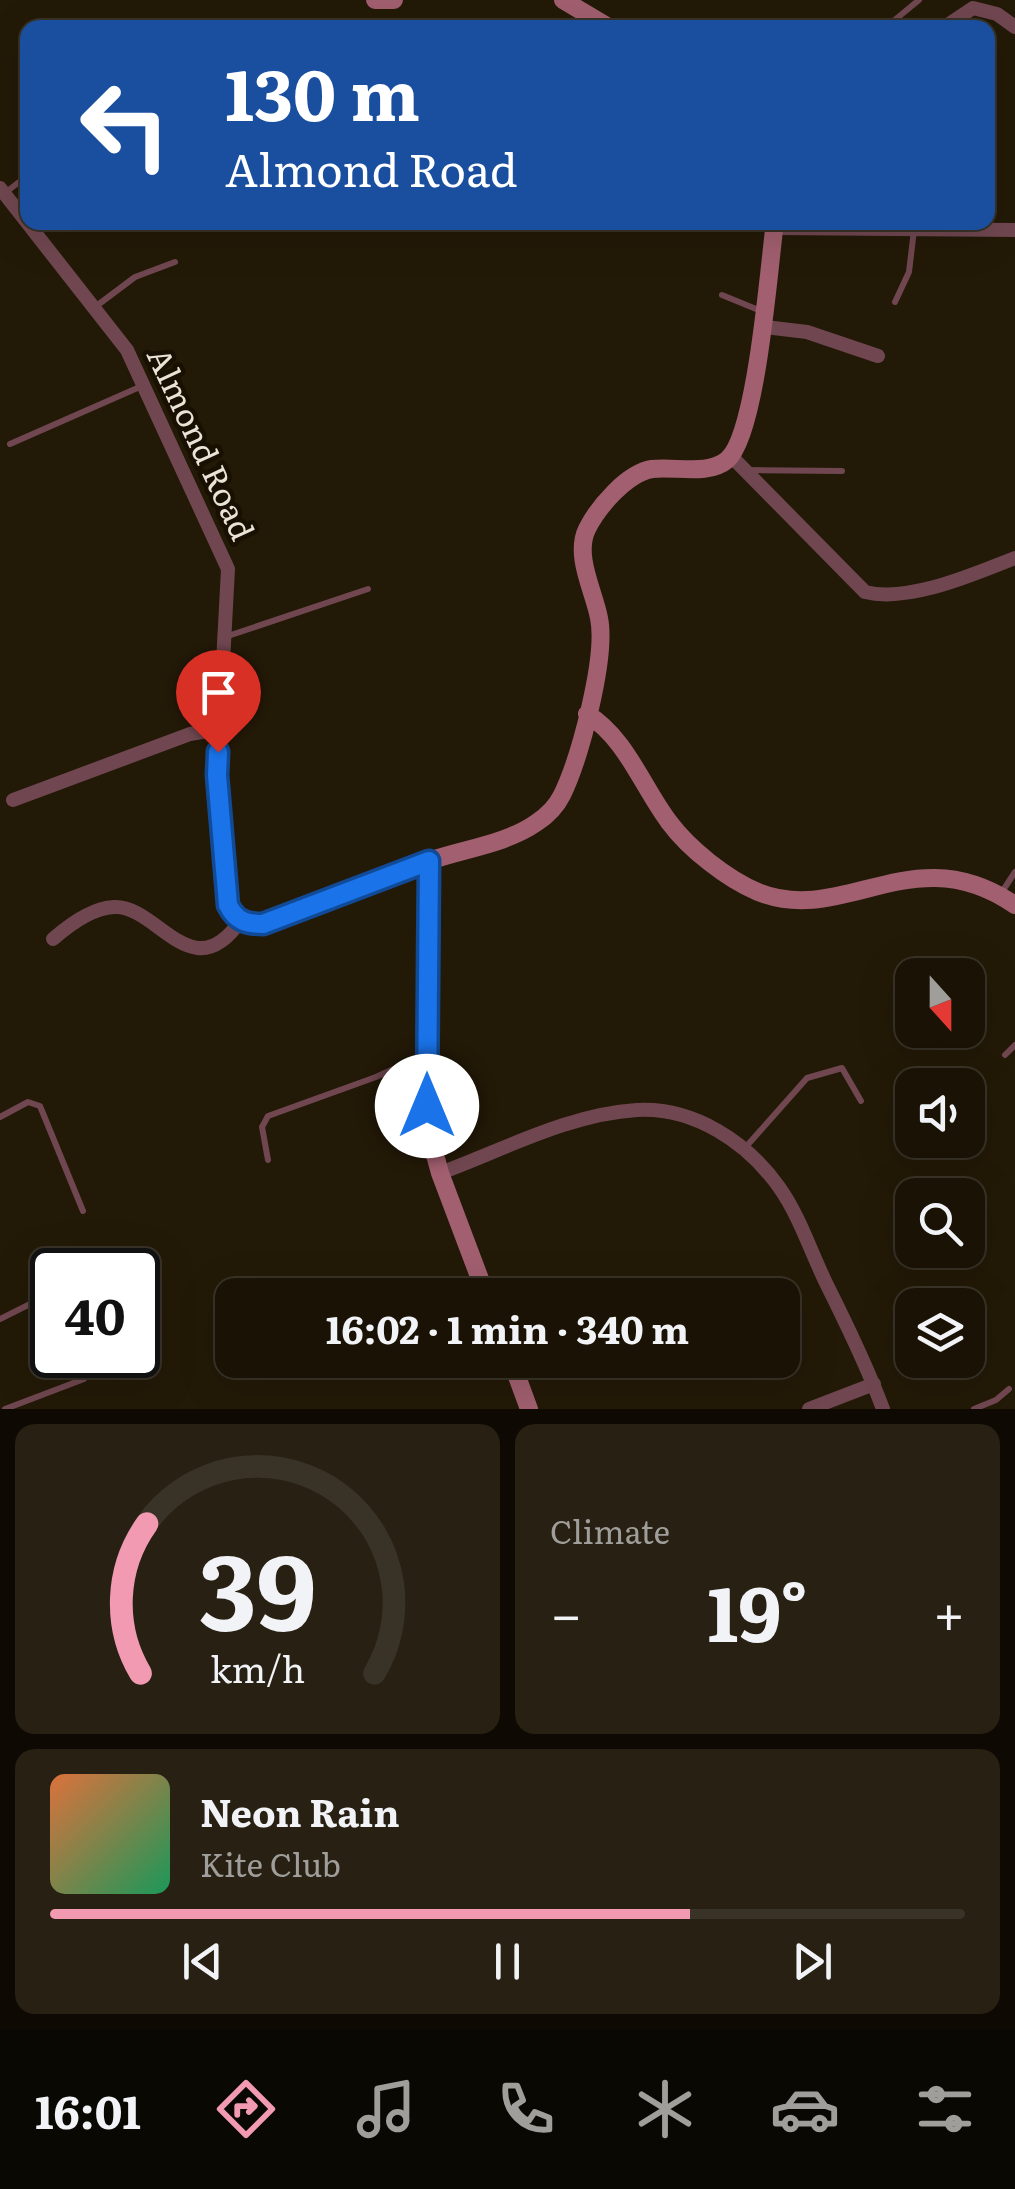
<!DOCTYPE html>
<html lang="en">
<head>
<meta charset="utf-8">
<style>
	:root { --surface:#1a1305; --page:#272013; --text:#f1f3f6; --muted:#9f9e9a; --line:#383227; --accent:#f19ab2 }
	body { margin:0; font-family:Literata,serif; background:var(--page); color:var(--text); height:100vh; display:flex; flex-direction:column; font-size:38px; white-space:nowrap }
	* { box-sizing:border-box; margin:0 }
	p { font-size:32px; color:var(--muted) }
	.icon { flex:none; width:55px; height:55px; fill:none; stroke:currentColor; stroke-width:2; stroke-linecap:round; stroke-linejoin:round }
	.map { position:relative; height:1409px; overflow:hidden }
	.drawer { display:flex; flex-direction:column; gap:15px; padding:15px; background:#0e0a03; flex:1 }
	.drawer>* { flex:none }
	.top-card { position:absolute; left:20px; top:20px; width:975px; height:210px; border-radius:20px; box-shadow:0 10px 40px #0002,0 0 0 2px var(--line); background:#1a4fa0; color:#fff; overflow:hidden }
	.needle { width:65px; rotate:159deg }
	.fabs { position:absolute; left:895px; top:958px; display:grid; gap:20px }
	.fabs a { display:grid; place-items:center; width:90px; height:90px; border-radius:20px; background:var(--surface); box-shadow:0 10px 40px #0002,0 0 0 2px var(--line); font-size:50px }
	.speed { position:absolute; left:30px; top:1248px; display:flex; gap:20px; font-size:50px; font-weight:700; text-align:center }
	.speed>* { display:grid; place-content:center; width:130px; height:130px; border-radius:50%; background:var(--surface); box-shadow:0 10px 40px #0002,0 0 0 2px var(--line); line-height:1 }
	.speed .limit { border:5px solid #111; border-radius:15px; background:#fff; color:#111 }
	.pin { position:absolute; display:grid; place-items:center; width:85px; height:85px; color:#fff; margin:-102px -42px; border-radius:50% 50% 50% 0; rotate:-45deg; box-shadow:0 0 10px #0007 }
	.pin .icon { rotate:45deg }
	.me { position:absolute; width:110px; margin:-55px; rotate:0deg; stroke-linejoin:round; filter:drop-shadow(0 0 8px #0008) }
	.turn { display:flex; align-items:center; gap:35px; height:210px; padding:0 40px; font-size:45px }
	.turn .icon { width:130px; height:130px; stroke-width:2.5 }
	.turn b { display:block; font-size:70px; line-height:85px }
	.big { font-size:75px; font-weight:700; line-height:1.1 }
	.drawer .tile { flex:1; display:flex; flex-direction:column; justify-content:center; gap:15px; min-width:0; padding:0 35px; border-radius:20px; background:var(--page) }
	.drawer .dial { align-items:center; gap:0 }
	.dial svg { height:260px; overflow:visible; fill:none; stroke:var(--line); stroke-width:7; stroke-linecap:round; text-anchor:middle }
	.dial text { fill:var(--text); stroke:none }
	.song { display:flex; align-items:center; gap:30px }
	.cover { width:120px; height:120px; border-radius:15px; background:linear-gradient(135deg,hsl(20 70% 55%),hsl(150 70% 35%)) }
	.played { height:10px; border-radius:5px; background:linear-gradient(90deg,var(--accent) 70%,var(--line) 70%) }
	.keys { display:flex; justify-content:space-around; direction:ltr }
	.heat { display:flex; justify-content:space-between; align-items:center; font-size:55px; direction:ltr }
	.drawer .tiles { flex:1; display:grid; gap:15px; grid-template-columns:1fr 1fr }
	.tile:last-child { grid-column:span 2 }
	.trip { position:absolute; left:215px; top:1278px; width:585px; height:100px; border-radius:20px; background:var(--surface); box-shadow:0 10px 40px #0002,0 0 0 2px var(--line); font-weight:700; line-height:100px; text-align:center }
	.menu { display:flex; height:160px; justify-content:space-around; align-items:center; background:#0a0802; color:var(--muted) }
	.menu .icon { width:70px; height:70px }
	.menu .active { color:var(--accent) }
	.menu b { font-size:45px; color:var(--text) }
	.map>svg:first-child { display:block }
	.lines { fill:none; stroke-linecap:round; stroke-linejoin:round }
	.lane { stroke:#704750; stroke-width:6 }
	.street { stroke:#704750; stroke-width:14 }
	.secondary { stroke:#a15f6f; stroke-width:18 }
	.route-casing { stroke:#114b97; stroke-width:25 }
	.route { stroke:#1a73e8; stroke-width:18 }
	.labels { text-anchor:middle; stroke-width:9; stroke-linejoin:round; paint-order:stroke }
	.street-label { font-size:32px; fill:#eae4d8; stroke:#191001 }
</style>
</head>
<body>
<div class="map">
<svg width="1015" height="1409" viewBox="0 0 1015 1409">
	<rect width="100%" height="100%" fill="#231907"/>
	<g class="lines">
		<path class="lane" d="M885,28L919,0
			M5,193L28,175
			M722,295L761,311
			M895,302L909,272L914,230
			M95,307L135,277L175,262
			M10,444L142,386
			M746,470L842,471
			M225,637L368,589
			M1000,895L1015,872
			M1005,1055L1015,1045
			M0,1117L28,1102L40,1106L83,1211
			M744,1149L807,1078L842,1068L861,1101
			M268,1160L262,1127L268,1116L376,1077L426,1054
			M0,1319L52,1293
			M5,1409L84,1379
			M974,1409L996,1400L1009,1389"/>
		<path class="street" d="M943,28L973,8L997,14L1015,27
			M0,188L127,350L228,569L217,775L228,905C236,921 246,924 263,924L429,861
			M774,228L1015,230
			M765,327L807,332L878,356
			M731,456L865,592C909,603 974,574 1015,558
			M13,800L190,734L220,729
			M53,939C69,925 92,908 114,907C158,905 192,991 241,920
			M440,1173C503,1150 569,1114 637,1110C694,1107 747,1142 779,1187C799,1215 811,1252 826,1283C847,1325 867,1366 883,1409
			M809,1409L874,1384"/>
		<path class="secondary" d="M375,0H394
			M563,0L610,28
			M587,714C626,738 642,786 669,822C689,849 727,879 758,892C845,927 913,835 1015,905
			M486,1295L440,1173L432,1144L427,1106L429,861C463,849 506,844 536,823C547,816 556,807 562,795C580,758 607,657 599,618C594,591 574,556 587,529C598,507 627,473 652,469C675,466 708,476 727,460C757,435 769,265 775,222
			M511,1360L529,1409"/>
	</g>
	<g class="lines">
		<defs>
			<path id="route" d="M218,752L217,775L228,905C236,921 246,924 263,924L429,861L427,1106"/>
		</defs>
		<use href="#route" class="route-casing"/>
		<use href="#route" class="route"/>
	</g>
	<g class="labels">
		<g class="street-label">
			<text transform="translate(200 444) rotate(65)" y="11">Almond Road</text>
		</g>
	</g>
</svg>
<div class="fabs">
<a><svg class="needle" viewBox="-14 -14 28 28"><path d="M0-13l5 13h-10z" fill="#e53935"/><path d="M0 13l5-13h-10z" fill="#9f9e9a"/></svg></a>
<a><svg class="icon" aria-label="sound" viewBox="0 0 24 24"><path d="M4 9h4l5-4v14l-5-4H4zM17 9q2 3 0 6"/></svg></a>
<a><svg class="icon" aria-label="search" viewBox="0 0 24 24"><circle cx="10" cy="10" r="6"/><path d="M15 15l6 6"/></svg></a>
<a><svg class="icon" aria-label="layers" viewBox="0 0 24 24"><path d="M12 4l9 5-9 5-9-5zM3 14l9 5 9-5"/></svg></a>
</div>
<div class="speed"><div class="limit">40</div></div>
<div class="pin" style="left:218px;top:752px;background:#d93025"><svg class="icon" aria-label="arrive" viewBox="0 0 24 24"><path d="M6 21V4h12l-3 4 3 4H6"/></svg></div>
<svg class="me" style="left:427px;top:1106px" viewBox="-20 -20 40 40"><circle r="19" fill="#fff"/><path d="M0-13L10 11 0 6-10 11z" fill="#1a73e8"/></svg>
<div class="trip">16:02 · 1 min · 340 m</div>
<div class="top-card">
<div class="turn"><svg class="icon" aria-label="left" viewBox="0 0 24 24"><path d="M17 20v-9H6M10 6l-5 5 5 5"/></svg><div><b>130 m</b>Almond Road</div></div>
</div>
</div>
<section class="drawer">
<div class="tiles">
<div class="tile dial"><svg viewBox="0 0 100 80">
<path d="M14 69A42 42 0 1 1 86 69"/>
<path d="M14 69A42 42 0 0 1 16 23" stroke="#f19ab2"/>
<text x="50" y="56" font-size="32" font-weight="700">39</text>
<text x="50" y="72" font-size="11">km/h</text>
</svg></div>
<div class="tile"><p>Climate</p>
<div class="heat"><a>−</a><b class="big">19°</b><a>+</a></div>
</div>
<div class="tile">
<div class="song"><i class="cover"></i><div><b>Neon Rain</b><p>Kite Club</p></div></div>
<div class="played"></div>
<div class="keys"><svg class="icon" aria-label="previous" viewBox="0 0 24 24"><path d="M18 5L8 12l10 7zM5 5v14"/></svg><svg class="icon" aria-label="pause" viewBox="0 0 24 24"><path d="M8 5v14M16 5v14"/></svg><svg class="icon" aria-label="next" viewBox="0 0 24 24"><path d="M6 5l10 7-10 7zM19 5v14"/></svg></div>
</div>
</div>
</section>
<nav class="menu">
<b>16:01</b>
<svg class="icon active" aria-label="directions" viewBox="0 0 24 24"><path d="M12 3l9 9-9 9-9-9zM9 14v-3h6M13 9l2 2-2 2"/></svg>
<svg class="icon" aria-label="music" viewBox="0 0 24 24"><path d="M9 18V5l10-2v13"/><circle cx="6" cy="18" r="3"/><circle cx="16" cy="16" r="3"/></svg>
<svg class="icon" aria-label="phone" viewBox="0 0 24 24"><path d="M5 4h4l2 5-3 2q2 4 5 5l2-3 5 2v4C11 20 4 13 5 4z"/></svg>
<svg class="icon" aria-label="climate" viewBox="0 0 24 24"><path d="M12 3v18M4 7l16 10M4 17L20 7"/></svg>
<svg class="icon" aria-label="car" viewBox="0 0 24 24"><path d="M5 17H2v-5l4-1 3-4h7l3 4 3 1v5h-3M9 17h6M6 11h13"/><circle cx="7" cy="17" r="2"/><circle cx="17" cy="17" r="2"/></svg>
<svg class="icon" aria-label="filters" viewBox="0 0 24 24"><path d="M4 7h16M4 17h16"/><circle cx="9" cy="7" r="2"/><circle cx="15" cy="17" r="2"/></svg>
</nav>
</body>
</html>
